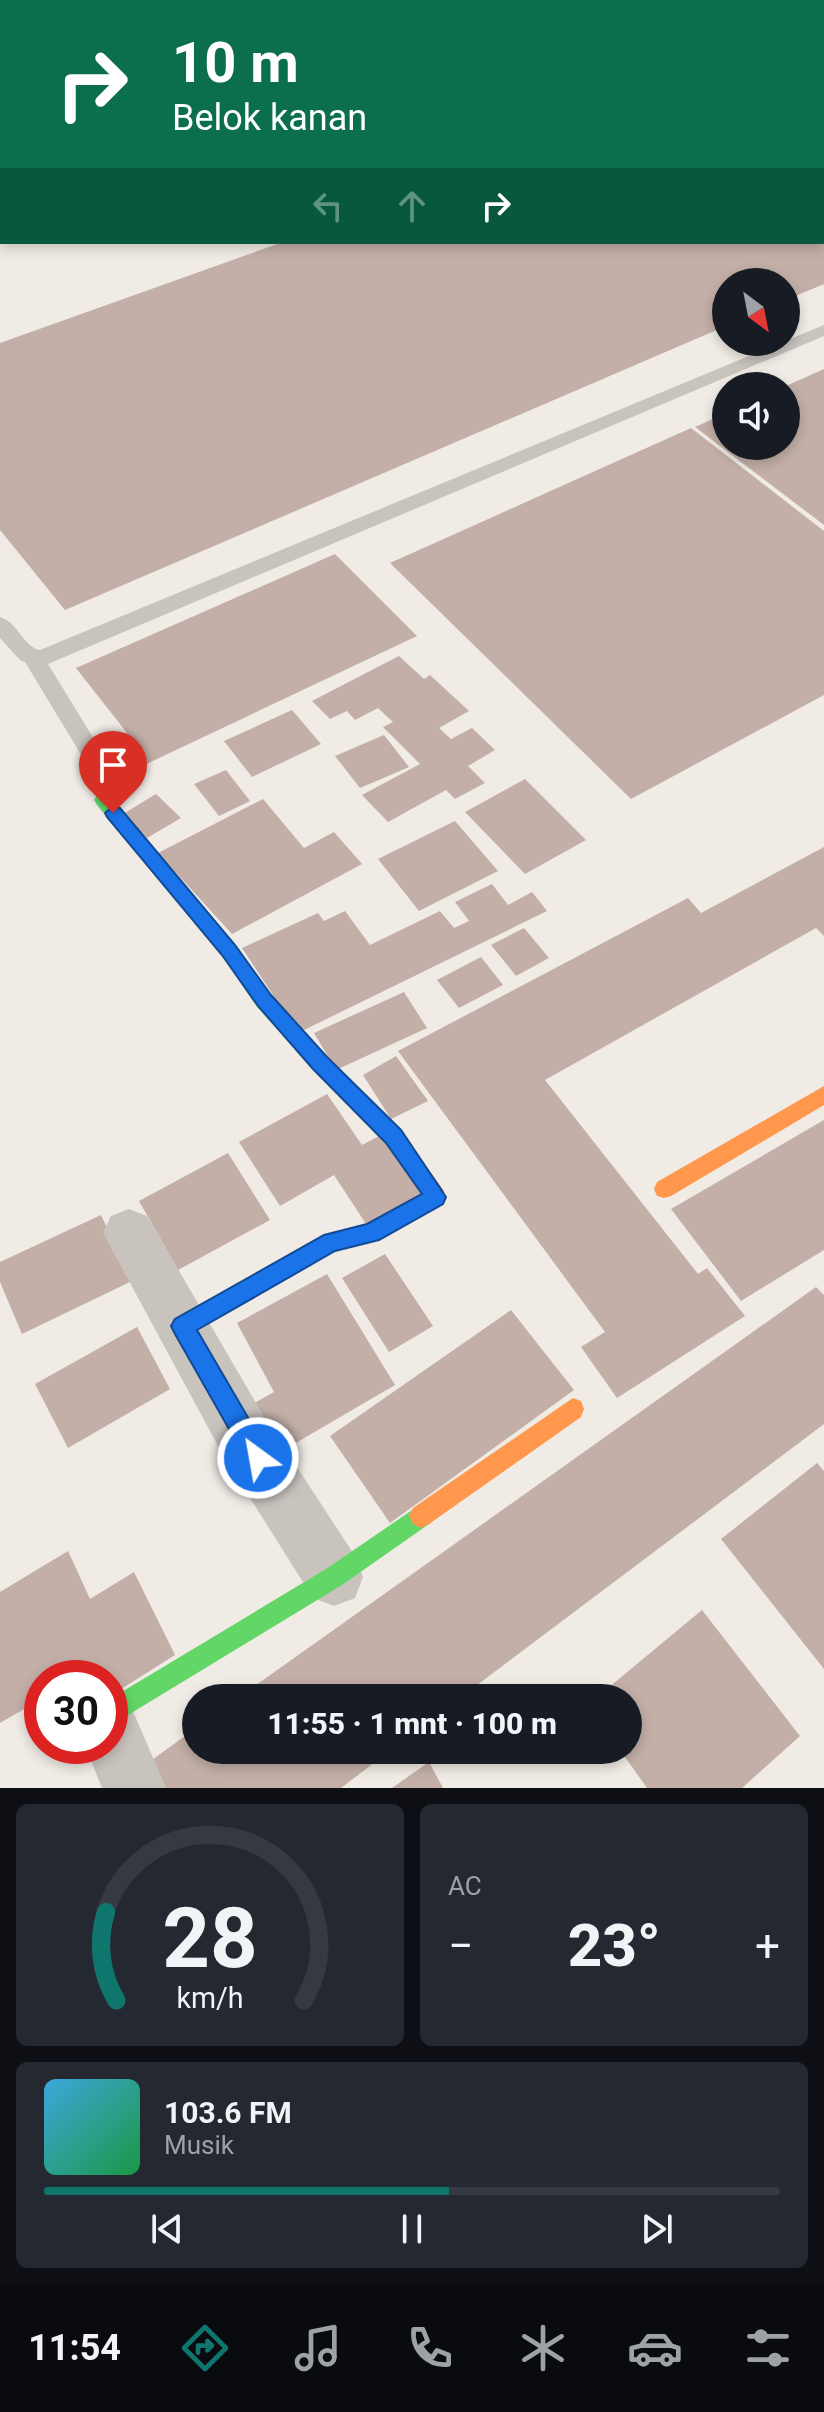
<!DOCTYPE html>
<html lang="id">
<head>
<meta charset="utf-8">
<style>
	:root { --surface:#171b24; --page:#242831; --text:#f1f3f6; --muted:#9ea1a6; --line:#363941; --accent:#0f766e }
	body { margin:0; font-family:Roboto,sans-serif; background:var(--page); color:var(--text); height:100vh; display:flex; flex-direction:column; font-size:30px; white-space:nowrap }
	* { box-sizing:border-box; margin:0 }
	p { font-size:26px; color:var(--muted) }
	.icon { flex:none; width:44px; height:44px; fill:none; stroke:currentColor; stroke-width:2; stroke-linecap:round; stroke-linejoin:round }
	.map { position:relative; height:1788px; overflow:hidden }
	.drawer { display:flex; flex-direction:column; gap:16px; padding:16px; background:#0d0f14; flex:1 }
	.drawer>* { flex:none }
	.hud { position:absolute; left:0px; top:0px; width:824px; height:244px; box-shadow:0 4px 12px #0003; background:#0b6e4f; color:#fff; overflow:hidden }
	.needle { width:52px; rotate:148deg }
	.tools { position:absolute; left:712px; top:268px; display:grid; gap:16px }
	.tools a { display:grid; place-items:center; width:88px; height:88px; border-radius:50%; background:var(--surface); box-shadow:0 4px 12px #0003; font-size:40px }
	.speed { position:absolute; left:24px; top:1660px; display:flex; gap:16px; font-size:40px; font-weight:700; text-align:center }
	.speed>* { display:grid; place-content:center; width:104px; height:104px; border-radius:50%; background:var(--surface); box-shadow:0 4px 12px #0003; line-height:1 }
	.speed .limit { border:12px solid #d22; background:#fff; color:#111 }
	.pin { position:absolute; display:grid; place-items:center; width:68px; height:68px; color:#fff; margin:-82px -34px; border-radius:50% 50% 50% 0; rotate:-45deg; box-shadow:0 0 8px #0007 }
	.pin .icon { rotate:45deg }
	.me { position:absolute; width:88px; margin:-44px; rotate:328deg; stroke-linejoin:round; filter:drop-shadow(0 0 6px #0008) }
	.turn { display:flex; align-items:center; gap:28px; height:168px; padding:0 40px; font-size:36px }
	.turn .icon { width:104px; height:104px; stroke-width:2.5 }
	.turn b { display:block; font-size:56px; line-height:68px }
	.lanes { display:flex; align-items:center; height:76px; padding:0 40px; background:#0003; justify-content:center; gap:40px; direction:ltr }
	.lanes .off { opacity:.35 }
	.big { font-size:60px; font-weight:800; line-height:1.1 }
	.drawer .card { flex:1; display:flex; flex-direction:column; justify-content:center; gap:12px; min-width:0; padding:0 28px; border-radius:12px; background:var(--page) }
	.drawer .dial { align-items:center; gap:0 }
	.dial svg { height:208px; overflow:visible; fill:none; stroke:var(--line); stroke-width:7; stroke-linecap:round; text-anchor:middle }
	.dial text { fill:var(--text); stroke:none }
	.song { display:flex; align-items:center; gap:24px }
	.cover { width:96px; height:96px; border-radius:12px; background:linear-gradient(135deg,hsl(200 70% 55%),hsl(140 70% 35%)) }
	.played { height:8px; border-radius:4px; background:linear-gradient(90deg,var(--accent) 55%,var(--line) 55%) }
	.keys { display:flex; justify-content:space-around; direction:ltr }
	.heat { display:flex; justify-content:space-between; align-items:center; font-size:44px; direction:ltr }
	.drawer .tiles { flex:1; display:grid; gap:16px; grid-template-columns:1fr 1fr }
	.card:last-child { grid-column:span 2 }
	.trip { position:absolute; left:182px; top:1684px; width:460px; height:80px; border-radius:40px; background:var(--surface); box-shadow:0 4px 12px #0003; font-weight:800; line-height:80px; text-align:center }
	.tabs { display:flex; height:128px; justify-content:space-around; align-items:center; background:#090b0e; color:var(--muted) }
	.tabs .icon { width:56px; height:56px }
	.tabs .selected { color:var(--accent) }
	.tabs b { font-size:36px; color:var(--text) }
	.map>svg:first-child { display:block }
	.building { fill:#c3afa7 }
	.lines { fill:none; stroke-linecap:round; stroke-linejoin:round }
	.lane { fill:#c9c3be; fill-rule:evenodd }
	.street { fill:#c9c3be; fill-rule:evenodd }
	.fast { fill:#63d668; fill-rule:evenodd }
	.slow { fill:#ff974d; fill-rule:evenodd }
	.jam { fill:#b3261e; fill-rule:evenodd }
	.route { fill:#1a73e8; stroke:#114b97; stroke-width:2 }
</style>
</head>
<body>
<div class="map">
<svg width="824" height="1788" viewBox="0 0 824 1788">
	<rect width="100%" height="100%" fill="#f0ebe5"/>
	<path class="building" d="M283,242H824V284L786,300V282H726V326L65,610L0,530V343Z
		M824,369V525L695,427L726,413V446H786V386Z
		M691,428L824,531V695L631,799L390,563Z
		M335,554L417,636L121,776L98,746L127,733L76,668Z
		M399,656L424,679L430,675L469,711L439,728L451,739L472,728L495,750L468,766L485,783L455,799L446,790L388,822L362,795L420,764L383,727L393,722L378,708L355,720L347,711L330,719L312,701Z
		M292,710L321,744L252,777L224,741Z
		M384,735L409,767L360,788L335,756Z
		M226,770L250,801L219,816L194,784Z
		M525,779L586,840L525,874L465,812Z
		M156,794L181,818L147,838L123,814Z
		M263,799L304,848L334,832L362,864L232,934L158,853Z
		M455,821L498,871L419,911L378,859Z
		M824,847V936L816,928L545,1080L698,1274L707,1268L745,1316L617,1398L581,1347L605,1332L398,1051L688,898L701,913Z
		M492,884L508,905L532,892L547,911L298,1033L242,948L318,913L324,921L345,911L370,945L440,911L454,928L469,921L455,902Z
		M524,928L549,958L516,976L491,945Z
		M481,957L503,985L459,1008L437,980Z
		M404,992L427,1028L336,1070L314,1033Z
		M396,1056L428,1101L391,1119L363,1075Z
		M327,1094L362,1145L381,1135L425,1199L370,1230L334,1175L280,1206L239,1142Z
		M824,1120V1250L741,1301L671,1209Z
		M228,1153L270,1220L178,1270L139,1201Z
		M101,1215L132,1281L22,1334L0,1282V1262Z
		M385,1254L433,1326L389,1352L342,1278Z
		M327,1274L395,1385L270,1458L244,1409L274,1392L237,1323Z
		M816,1287L824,1295V1424L460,1698H238Z
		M511,1310L574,1390L390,1523L330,1436Z
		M137,1327L170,1389L68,1448L35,1384Z
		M817,1463L824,1471V1669L721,1539Z
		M68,1551L90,1599L134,1572L175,1655L110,1696V1678H42V1724L33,1704L0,1723V1592Z
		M702,1610L800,1736L742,1788H647L620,1750H628V1698H596Z
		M196,1728V1750H391L341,1788H147L138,1770Z
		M429,1762L443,1788H392Z"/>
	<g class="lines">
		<path class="lane" d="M792,0H808L810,2H794Z
			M822,8H824V18H822Z
			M824,325V336L48,664L116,775L113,781H97L25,662L20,660L0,638V617C18,622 23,647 40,650Z"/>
		<path class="street" d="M129,1209L147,1216L263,1415L355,1556L363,1577L355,1598L334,1606L313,1598L223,1455L103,1233L111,1216Z
			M110,1700L132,1709L166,1788H102L85,1746H110Z"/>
		<path class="fast" d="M103,794L109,795L236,945L271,995L334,1064L337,1070L334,1076L327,1078L320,1076L257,1007L222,955L97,805L94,800L97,795Z
			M421,1504L429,1508L433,1516L429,1524L342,1585L110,1726V1699L326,1569Z"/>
		<path class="slow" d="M685,0H697L698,2H686Z
			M822,73H824V80H822Z
			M824,1086V1105L671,1196L664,1198L657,1196L654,1189L657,1182Z
			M573,1398L581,1401L584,1409L581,1417L429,1524L421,1528L413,1524L409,1516L413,1508Z"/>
		<path class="jam" d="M327,1062L334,1064L401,1131L443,1190L446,1197L443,1204L378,1240L335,1251L190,1333L182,1336L174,1333L171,1326L174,1319L324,1235L367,1224L422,1194L387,1143L320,1076L317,1070L320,1064Z"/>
	</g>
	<path class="route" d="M113,806L120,808L235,945L271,995L327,1057L401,1130L446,1197L443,1204L379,1240L335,1251L197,1330L267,1450L270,1458L267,1466L258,1470L250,1466L175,1334L171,1326L175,1319L324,1235L367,1224L422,1194L386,1143L313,1069L258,1006L222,955L107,817L105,813Z"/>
</svg>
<div class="tools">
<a><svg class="needle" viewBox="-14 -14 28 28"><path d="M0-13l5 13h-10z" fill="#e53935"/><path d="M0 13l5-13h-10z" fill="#9ea1a6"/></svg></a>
<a><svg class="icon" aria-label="sound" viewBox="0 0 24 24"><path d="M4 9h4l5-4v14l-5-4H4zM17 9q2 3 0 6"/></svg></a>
</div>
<div class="speed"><div class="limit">30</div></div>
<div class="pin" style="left:113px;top:813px;background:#d93025"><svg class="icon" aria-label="arrive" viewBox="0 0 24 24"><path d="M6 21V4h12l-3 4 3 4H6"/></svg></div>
<svg class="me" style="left:258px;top:1458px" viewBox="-20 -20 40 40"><circle r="17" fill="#1a73e8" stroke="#fff" stroke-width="3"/><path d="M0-11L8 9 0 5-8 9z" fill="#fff"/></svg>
<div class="trip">11:55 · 1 mnt · 100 m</div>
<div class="hud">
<div class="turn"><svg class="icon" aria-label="right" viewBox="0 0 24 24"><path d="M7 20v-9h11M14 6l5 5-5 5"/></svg><div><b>10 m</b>Belok kanan</div></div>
<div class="lanes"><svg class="icon off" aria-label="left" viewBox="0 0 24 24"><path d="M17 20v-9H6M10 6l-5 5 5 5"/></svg><svg class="icon off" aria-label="ahead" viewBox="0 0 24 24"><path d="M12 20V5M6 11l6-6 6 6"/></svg><svg class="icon" aria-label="right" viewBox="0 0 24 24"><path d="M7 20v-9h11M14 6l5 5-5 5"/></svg></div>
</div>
</div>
<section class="drawer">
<div class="tiles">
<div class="card dial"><svg viewBox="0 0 100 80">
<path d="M14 69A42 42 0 1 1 86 69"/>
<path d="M14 69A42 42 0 0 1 10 35" stroke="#0f766e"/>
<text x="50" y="56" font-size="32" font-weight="700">28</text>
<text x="50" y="72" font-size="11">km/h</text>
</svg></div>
<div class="card"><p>AC</p>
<div class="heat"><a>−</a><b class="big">23°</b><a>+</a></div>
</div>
<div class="card">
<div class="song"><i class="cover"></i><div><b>103.6 FM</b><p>Musik</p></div></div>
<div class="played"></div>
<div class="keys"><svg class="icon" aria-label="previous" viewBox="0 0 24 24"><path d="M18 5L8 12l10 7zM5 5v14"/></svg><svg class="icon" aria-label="pause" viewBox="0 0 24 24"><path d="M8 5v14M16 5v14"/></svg><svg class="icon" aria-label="next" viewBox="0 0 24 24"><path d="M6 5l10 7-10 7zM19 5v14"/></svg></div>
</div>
</div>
</section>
<nav class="tabs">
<b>11:54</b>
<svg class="icon selected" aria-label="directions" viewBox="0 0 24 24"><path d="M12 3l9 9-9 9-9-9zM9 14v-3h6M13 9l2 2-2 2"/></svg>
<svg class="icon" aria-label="music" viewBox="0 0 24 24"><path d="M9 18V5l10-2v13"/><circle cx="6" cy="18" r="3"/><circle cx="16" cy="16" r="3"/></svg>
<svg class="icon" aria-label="phone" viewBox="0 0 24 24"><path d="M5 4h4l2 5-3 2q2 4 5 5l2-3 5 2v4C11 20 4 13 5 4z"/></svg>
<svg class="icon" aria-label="climate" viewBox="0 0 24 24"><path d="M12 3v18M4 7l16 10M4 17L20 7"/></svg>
<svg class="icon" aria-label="car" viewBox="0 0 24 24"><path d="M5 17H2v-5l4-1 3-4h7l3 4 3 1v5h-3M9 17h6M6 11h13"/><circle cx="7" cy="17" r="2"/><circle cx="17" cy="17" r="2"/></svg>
<svg class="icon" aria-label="filters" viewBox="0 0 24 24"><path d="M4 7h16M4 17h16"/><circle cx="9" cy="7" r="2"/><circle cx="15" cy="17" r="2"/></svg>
</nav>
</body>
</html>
